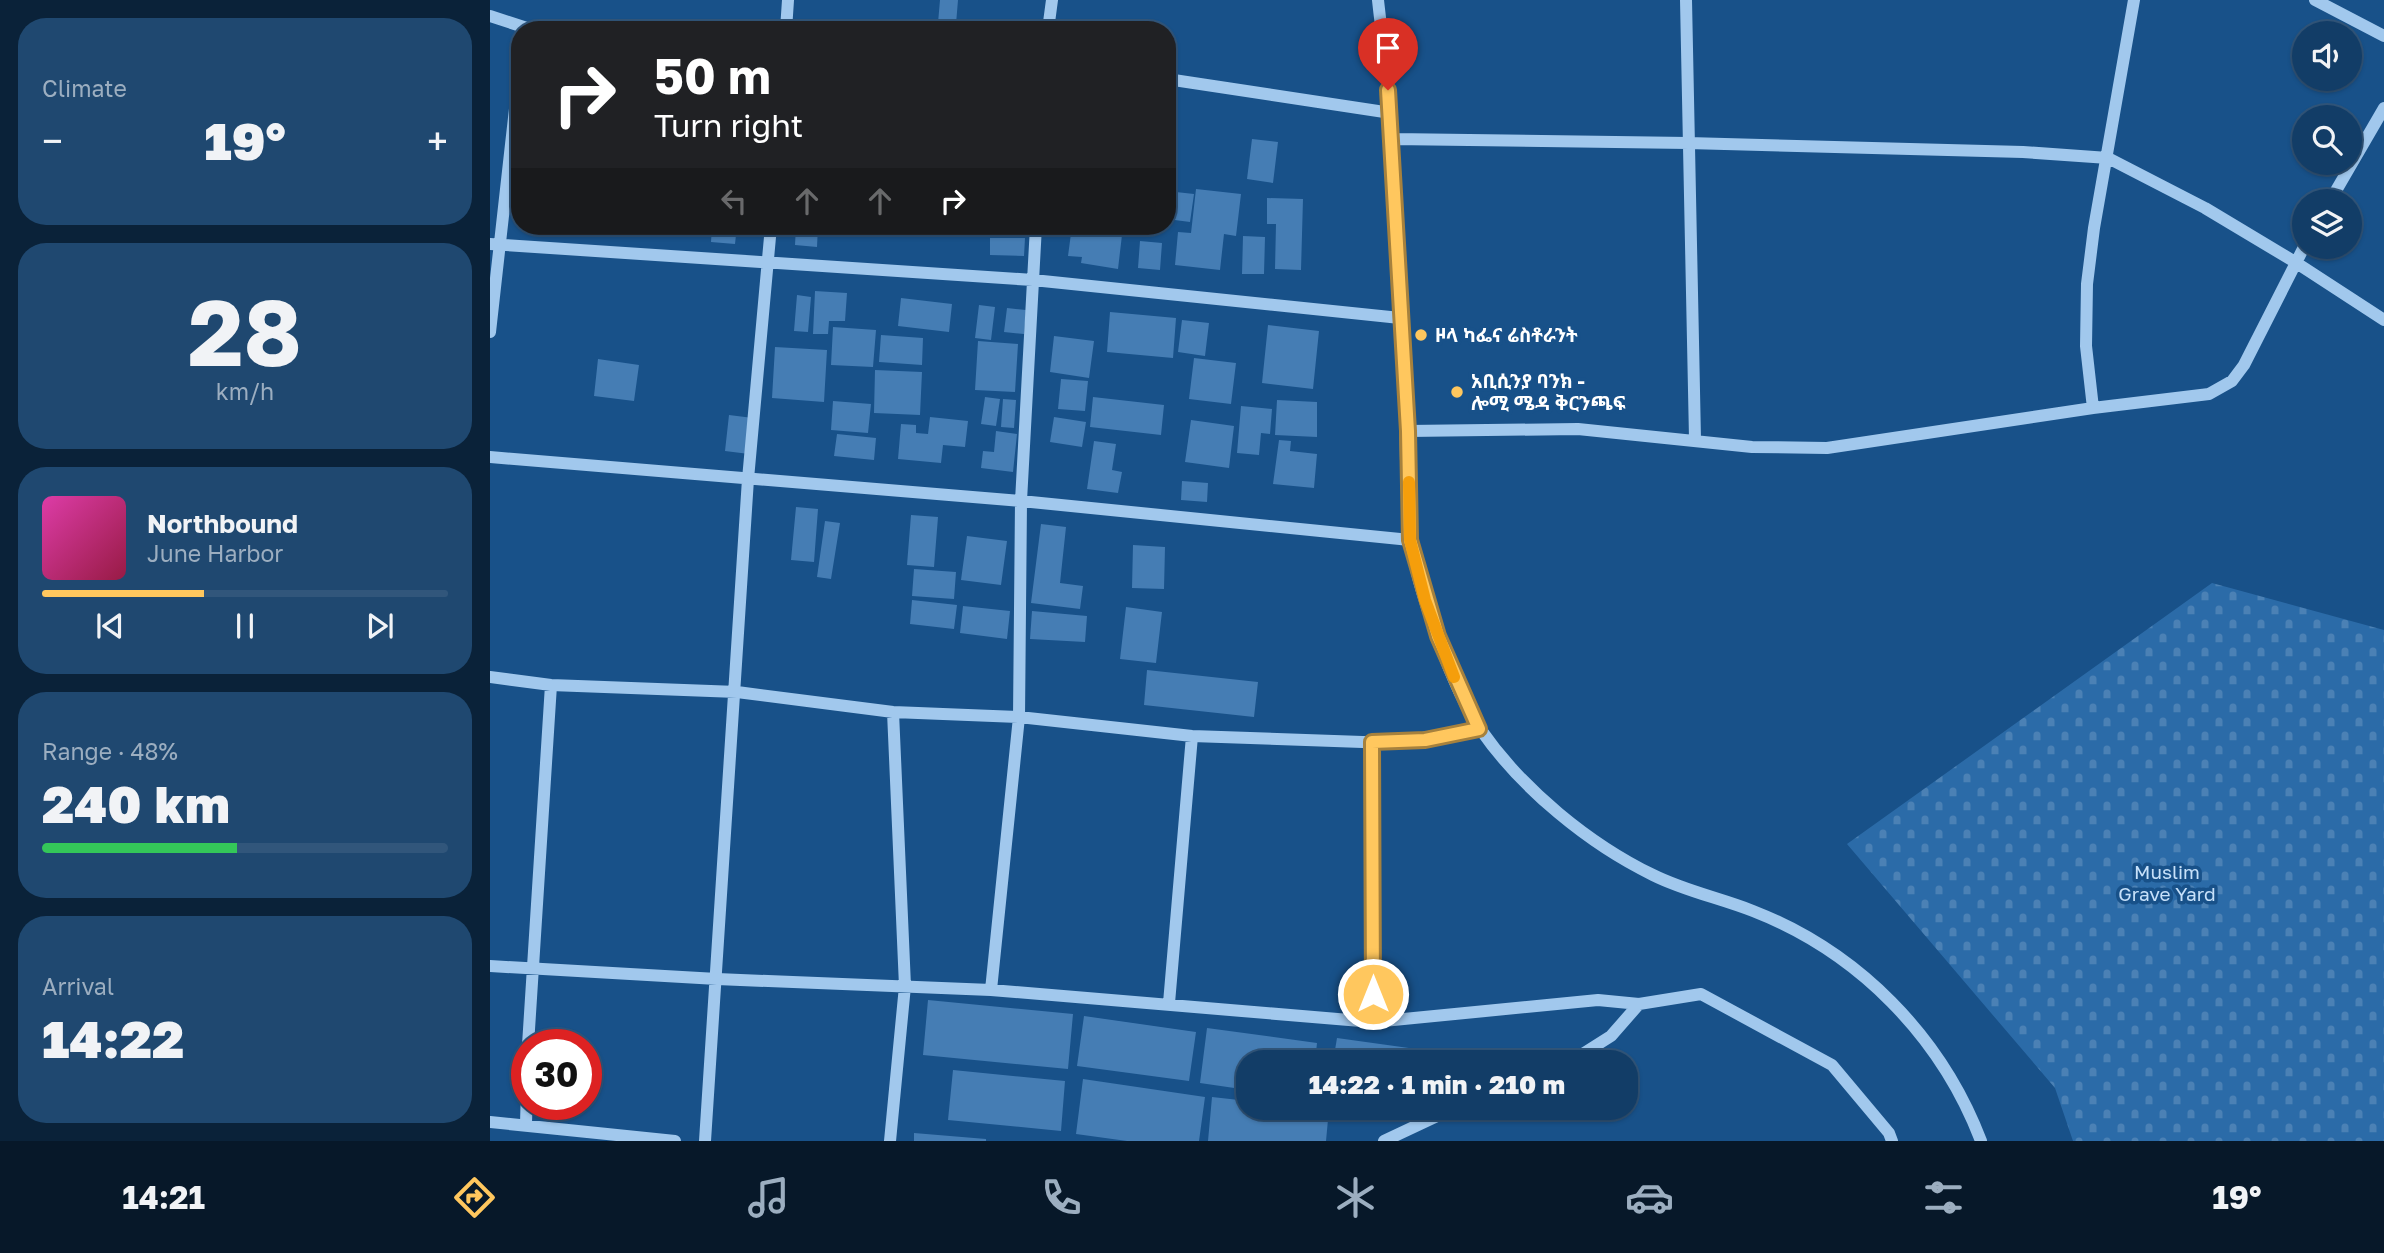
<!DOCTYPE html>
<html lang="en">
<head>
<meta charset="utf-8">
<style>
	:root { --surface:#123d67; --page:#1f4870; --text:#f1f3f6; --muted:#9caec0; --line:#31567b; --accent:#ffc75e }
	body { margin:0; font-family:"Golos Text","Noto Sans Ethiopic",sans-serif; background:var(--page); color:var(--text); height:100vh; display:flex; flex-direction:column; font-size:26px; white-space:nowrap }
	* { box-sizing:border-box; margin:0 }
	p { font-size:23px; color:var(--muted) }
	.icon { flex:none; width:38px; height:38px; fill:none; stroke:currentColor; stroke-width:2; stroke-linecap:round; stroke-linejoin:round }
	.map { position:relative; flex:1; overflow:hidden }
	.sheet { display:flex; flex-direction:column; gap:18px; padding:18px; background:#0a2239; width:490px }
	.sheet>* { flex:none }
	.top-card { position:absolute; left:21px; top:21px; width:665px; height:214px; border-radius:28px; box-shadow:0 2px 5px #0004,0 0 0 2px var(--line); background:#202124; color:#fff; overflow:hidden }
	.controls { position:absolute; left:1802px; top:21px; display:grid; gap:14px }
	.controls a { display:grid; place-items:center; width:70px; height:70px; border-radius:50%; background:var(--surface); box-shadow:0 2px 5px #0004,0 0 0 2px var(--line); font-size:35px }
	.speed { position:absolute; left:21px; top:1029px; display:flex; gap:14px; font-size:35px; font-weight:700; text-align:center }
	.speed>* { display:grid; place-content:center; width:91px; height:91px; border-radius:50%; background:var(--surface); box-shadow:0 2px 5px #0004,0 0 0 2px var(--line); line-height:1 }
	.speed .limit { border:10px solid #d22; background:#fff; color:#111 }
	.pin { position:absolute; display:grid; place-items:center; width:60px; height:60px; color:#fff; margin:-72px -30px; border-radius:50% 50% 50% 0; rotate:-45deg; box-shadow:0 0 7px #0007 }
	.pin .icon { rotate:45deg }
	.me { position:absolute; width:77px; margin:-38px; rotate:0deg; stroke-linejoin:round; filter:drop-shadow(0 0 5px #0008) }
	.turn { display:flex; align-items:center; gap:24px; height:147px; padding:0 28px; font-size:32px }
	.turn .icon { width:91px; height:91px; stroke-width:2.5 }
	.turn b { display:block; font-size:49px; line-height:60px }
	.lanes { display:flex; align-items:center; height:66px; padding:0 28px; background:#0003; justify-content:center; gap:35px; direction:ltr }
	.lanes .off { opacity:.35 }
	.big { font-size:52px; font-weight:800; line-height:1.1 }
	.sheet .card { flex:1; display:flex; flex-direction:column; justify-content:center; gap:10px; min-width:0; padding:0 24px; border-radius:28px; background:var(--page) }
	.sheet .dial { align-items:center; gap:0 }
	.dial b { font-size:91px; line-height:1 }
	.song { display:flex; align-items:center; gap:21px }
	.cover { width:84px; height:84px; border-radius:10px; background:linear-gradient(135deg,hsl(320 70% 55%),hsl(340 70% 35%)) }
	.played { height:7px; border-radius:4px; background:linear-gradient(90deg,var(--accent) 40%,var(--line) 40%) }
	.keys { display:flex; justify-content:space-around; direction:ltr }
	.heat { display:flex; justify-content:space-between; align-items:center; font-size:38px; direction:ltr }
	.charge { height:10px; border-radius:5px; background:linear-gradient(90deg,#34c759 48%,var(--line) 0) }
	.trip { position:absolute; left:746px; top:1050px; width:402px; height:70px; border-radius:28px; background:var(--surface); box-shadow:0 2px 5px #0004,0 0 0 2px var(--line); font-weight:800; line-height:70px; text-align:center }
	.tabs { display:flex; height:112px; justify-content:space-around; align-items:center; background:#071829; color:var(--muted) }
	.tabs .icon { width:49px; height:49px }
	.tabs .current { color:var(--accent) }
	.tabs b { font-size:32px; color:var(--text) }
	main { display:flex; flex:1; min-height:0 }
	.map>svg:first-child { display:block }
	.cemetery { fill:url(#cemetery-stones) }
	.building { fill:#457db4 }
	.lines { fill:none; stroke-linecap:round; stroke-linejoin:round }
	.minor { stroke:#a1c8ed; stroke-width:12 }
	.route-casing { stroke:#a6813d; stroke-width:18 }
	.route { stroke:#ffc75e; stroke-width:12 }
	.slow { stroke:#f59e0b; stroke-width:12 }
	.poi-dot { fill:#ffc75e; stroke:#185189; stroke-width:2.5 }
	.labels { text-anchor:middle; stroke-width:7; stroke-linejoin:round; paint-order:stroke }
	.poi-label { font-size:19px; font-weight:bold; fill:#fff; stroke:#185189; text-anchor:start }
	.park-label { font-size:19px; fill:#c7e1fa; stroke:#185189 }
</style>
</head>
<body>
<main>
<section class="sheet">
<div class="card"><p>Climate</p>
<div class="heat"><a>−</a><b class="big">19°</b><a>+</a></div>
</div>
<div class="card dial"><b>28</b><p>km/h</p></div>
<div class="card">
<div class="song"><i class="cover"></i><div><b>Northbound</b><p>June Harbor</p></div></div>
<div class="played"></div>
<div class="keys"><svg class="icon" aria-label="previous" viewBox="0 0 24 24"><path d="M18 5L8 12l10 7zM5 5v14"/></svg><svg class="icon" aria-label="pause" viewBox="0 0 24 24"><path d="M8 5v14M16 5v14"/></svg><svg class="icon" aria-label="next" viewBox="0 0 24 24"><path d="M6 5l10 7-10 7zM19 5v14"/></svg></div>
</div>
<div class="card"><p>Range · 48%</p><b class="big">240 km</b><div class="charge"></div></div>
<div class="card"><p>Arrival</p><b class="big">14:22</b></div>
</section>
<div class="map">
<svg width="1894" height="1141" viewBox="0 0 1894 1141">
	<defs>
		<pattern id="cemetery-stones" width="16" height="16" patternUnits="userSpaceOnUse" patternTransform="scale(1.75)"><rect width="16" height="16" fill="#2b6ba8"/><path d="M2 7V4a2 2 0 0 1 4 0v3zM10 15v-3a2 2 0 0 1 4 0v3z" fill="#4b81b5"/></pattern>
	</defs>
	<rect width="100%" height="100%" fill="#185189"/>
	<path class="cemetery" d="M1722,583L1894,630V1141H1583L1565,1088L1357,844Z"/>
	<path class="building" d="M450,0H468L466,24L448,23Z
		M762,139L788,142L783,183L757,179Z
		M706,189L751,194L746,236L734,234L730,270L685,265L688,232L701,233Z
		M677,191L704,194L700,222L677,219Z
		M777,198L813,199L811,270L785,269L786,224H777Z
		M222,226H247L245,244L221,242Z
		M306,226H328L327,247L305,245Z
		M491,226H528V233L491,232Z
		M582,226H609V232L632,235L628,269L591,263L592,257L578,256Z
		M753,236L775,237L774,274H752Z
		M500,238H535L534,256L500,255Z
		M650,241L672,243L670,270L648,268Z
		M325,291L357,293L355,321H339L338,334H323Z
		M307,295L321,297L318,332L304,331Z
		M411,298L462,304L459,332L408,326Z
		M489,305L505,307L501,340L485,338Z
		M517,308L536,310L534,334L514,332Z
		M620,312L686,318L683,358L617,352Z
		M692,320L719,323L715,356L688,352Z
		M778,325L829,331L823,389L772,383Z
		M343,327L386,330L383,367L341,365Z
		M391,335L433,338L432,365L389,362Z
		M564,336L604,341L599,378L560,372Z
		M488,341L528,344L525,392L485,390Z
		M285,347L337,350L334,402L282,398Z
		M704,358L746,363L741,404L699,399Z
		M108,359L149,365L144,401L104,396Z
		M385,370L432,372L430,415L384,413Z
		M571,379L598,381L595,411L568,409Z
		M495,397L510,399L506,426L491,424Z
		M603,397L674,405L671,435L600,427Z
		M513,399L526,400L524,428L511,427Z
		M787,400L827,402V437L785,435Z
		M343,401L381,404L378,433L341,430Z
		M751,406L782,409L780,434L771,433L769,455L747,453Z
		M239,415L263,418L259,454L235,451Z
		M440,417L478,421L475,447L453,445L451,463L408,459L411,424L426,425V433L438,434Z
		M564,417L596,422L592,447L560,442Z
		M701,420L744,426L739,468L695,462Z
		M506,431L527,434L523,472L491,468L493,451L504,452Z
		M347,434L386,438L384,460L344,456Z
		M789,440L801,441L800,451L827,454L824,488L783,484Z
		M604,441L626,444L622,470L632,472L628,493L597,489Z
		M692,481L718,483L717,502L691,500Z
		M306,507L328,509L324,562L301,560Z
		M421,515L448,517L444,567L417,565Z
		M335,521L350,523L341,579L327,577Z
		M551,524L576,527L570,583L593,586L590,609L541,603Z
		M477,536L517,541L511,585L471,580Z
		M643,545L675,547L674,589L642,588Z
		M424,569L466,572L464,599L422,596Z
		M422,600L467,605L464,629L420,624Z
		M473,606L520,611L517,639L470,633Z
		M636,607L672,612L666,663L630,659Z
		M542,611L597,616L595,642L540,639Z
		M657,670L768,682L764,717L654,705Z
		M438,1000L583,1014L578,1069L433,1055Z
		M594,1016L706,1032L699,1081L587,1066Z
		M717,1028L827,1043L825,1062H758V1090L710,1083Z
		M847,1038L962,1054L961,1062H843Z
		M463,1070L575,1081L571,1131L458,1120Z
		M593,1079L715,1097L709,1141H637L586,1134Z
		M722,1097L758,1101V1108L839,1109L836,1141H718Z
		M424,1133L496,1139V1141H424Z"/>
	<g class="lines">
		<path class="minor" d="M888,0C893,47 901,94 903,141C908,219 909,297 914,375C917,429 914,485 920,538C926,585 963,692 991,730C1032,789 1099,844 1163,875C1195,891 1230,898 1263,911C1368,952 1451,1036 1491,1141
			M1196,0L1205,439
			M1825,0L1894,36
			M0,16L43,30
			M296,30L298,0
			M558,30L562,0
			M677,79L901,113
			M903,139L1198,143L1533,152L1618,158L1715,208L1805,262L1894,320
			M1840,201L1894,108
			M0,244L543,280L910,318
			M0,332L30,64
			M1603,408L1596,346L1597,284L1604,228L1644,0
			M918,431L1088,429L1262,447L1337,448L1603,408L1719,394L1742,381L1754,365L1815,245
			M0,457L531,501L920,540
			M0,677L61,685L247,692L403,712L529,717L702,736L901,743L989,729
			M882,742L883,1022
			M0,966L227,979L501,990L883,1022L1108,1000L1149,1004L1211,994L1342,1065L1399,1133L1402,1141
			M501,990L529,717L531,501L546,226
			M679,1003L702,736
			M38,1045L61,685
			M1080,1062L1121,1036L1149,1004
			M0,1122L185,1141
			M36,1123L37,1089
			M215,1141L258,479L281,226
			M400,1141L415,986L403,712
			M894,1141L964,1108"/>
	</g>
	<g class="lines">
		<defs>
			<path id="route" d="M883,994L882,742L935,740L989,729L948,636L920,540L918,431L898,90"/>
		</defs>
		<use href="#route" class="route-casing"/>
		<use href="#route" class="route"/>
		<path class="slow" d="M919,482L920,540L935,600L964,677"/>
	</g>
	<g class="poi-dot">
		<circle cx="931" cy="335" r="7"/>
		<circle cx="967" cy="392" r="7"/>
	</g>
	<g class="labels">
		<g class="poi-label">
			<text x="945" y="342">ዞላ ካፌና ሬስቶራንት</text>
			<text x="981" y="388">አቢሲንያ ባንክ -<tspan x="981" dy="22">ሎሚ ሜዳ ቅርንጫፍ</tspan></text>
		</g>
		<g class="park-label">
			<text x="1677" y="879">Muslim<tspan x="1677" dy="22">Grave Yard</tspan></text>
		</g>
	</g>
</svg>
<div class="controls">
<a><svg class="icon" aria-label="sound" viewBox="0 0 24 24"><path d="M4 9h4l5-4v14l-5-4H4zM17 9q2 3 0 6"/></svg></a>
<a><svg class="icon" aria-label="search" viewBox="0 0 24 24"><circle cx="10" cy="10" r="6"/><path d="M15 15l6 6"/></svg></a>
<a><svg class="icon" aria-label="layers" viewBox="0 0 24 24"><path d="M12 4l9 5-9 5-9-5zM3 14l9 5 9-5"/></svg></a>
</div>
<div class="speed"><div class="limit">30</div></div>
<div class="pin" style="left:898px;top:90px;background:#d93025"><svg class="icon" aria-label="arrive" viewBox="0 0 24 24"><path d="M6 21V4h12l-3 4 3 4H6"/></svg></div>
<svg class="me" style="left:883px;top:994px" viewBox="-20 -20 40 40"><circle r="17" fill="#ffc75e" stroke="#fff" stroke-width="3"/><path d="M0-11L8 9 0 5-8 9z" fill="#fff"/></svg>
<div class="trip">14:22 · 1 min · 210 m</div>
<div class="top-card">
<div class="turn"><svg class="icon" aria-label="right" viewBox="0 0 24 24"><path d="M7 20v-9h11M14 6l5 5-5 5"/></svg><div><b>50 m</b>Turn right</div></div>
<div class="lanes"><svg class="icon off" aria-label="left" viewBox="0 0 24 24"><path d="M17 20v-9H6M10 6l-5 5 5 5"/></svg><svg class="icon off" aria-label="ahead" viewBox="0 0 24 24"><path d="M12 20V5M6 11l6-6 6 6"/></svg><svg class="icon off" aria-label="ahead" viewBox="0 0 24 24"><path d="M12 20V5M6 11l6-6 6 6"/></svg><svg class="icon" aria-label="right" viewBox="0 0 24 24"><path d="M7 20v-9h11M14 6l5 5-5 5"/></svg></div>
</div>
</div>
</main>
<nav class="tabs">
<b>14:21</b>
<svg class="icon current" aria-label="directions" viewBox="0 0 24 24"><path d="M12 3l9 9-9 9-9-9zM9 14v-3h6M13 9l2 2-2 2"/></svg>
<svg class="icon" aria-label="music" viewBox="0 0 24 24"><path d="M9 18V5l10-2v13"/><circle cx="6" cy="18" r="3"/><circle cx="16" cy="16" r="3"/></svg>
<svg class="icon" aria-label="phone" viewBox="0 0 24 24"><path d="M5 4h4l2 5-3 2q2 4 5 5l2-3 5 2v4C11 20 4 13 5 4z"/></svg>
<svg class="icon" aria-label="climate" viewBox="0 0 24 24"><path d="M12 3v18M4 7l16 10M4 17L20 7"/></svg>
<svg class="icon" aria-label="car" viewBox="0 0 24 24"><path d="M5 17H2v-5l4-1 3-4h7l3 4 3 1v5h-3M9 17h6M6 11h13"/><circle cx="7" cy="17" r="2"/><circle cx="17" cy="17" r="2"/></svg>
<svg class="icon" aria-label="filters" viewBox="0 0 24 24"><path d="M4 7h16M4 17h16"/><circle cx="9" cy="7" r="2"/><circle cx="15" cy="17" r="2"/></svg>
<b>19°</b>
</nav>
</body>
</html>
